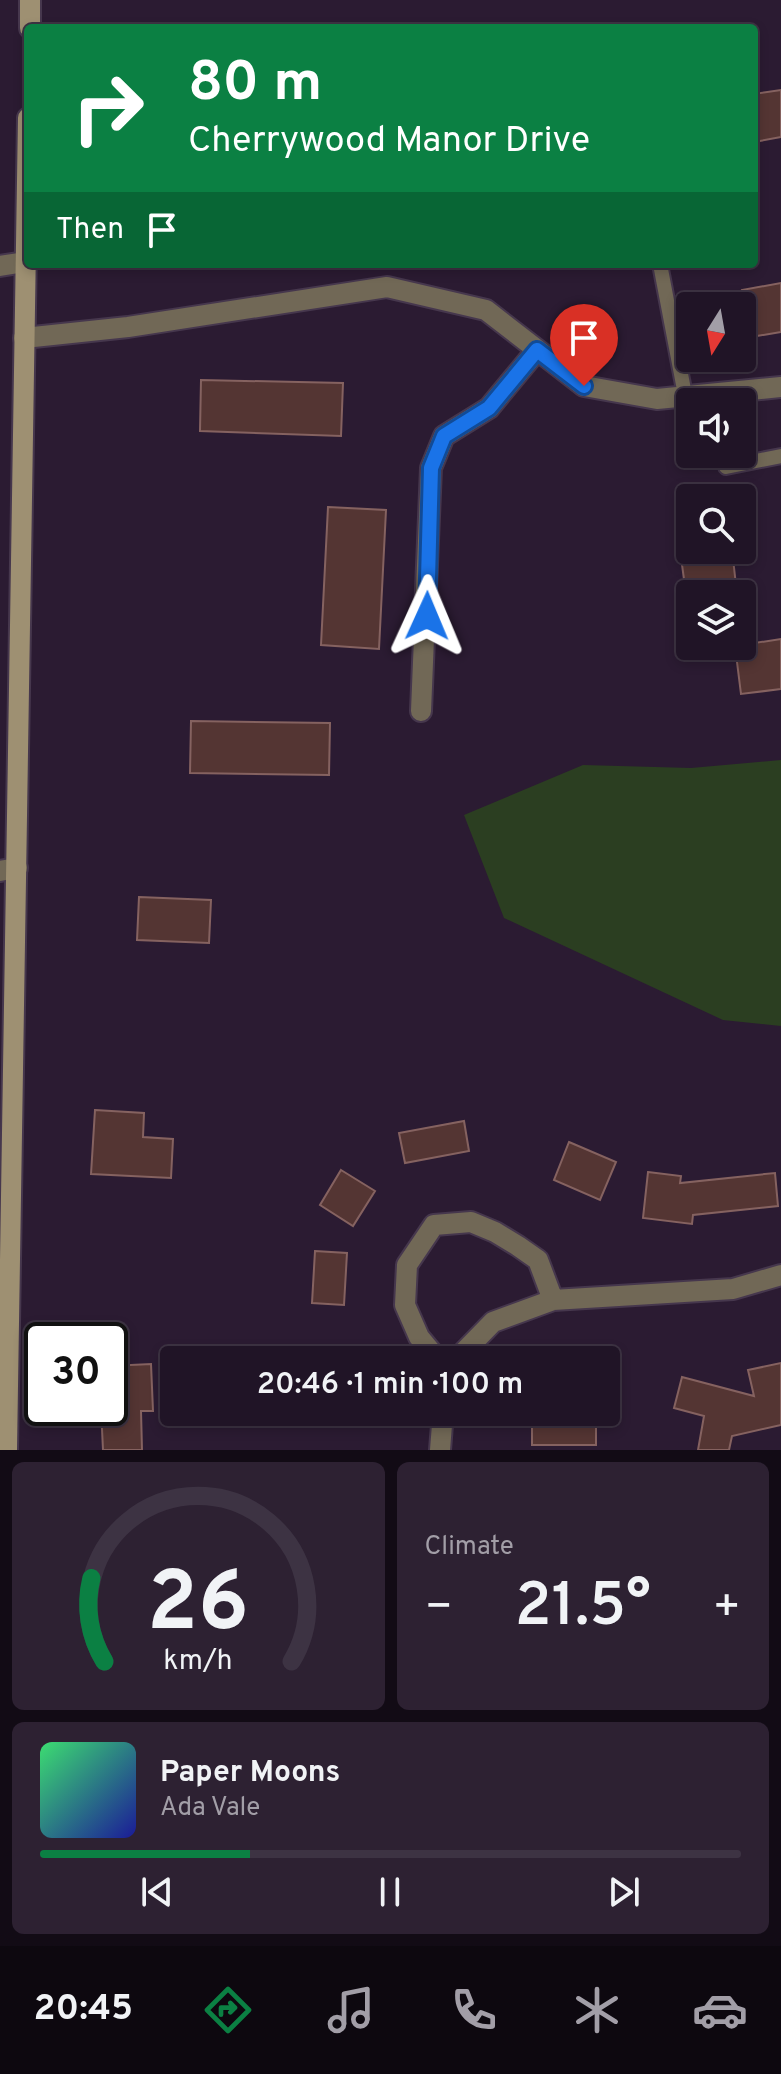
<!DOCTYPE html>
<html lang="en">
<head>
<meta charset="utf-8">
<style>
	:root { --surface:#201426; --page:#2d2132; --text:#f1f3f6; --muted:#a29ea7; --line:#3d3343; --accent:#0b8043 }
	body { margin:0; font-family:Overpass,sans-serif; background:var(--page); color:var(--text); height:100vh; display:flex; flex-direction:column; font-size:30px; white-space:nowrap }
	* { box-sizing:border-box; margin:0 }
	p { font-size:26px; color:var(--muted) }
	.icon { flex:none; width:44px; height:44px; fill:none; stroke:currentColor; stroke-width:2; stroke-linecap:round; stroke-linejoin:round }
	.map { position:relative; height:1450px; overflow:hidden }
	.drawer { display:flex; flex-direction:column; gap:12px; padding:12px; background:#120b15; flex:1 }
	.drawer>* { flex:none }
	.top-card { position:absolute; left:24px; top:24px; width:734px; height:244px; border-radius:8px; box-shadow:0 4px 12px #0003,0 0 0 2px var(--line); background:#0b8043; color:#fff; overflow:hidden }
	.needle { width:52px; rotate:191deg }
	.buttons { position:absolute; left:676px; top:292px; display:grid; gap:16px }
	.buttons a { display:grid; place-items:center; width:80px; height:80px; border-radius:8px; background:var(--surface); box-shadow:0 4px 12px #0003,0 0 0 2px var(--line); font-size:40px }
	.speed { position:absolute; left:24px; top:1322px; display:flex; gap:16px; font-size:40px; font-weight:700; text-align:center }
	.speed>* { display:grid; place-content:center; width:104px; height:104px; border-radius:50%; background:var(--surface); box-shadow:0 4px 12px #0003,0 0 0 2px var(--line); line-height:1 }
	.speed .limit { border:4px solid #111; border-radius:12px; background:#fff; color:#111 }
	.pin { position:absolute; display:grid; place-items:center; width:68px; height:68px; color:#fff; margin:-82px -34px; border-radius:50% 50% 50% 0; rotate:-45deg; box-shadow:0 0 8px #0007 }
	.pin .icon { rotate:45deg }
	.me { position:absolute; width:88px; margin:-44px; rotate:1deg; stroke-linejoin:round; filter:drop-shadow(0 0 6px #0008) }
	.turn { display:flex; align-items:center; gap:28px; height:168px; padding:0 32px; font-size:36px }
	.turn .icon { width:104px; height:104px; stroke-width:2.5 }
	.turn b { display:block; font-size:56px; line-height:68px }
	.then { display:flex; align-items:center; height:76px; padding:0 32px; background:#0003; gap:16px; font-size:30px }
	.big { font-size:60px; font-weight:600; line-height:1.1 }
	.drawer .card { flex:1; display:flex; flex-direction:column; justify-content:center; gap:12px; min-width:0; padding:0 28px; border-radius:12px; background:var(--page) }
	.drawer .dial { align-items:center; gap:0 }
	.dial svg { height:208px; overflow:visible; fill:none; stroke:var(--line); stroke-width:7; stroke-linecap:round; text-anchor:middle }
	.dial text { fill:var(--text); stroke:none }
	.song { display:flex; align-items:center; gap:24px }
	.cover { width:96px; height:96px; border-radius:12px; background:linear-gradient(135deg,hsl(140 70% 55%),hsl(240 70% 35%)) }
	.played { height:8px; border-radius:4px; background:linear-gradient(90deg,var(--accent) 30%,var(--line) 30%) }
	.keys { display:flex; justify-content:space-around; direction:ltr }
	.heat { display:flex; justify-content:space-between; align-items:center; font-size:44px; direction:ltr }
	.drawer .tiles { flex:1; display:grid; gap:12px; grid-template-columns:1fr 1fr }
	.card:last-child { grid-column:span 2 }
	.trip { position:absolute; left:160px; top:1346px; width:460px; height:80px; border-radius:8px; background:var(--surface); box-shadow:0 4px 12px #0003,0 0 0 2px var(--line); font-weight:600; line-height:80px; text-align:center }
	.menu { display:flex; height:128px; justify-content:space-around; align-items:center; background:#0d080f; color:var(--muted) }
	.menu .icon { width:56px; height:56px }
	.menu .active { color:var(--accent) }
	.menu b { font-size:36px; color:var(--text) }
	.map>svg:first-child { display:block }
	.green { fill:#2b3e21 }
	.building { fill:#543533; stroke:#856260; stroke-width:2 }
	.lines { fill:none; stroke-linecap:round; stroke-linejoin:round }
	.lane-casing { stroke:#46374d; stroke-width:18 }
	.street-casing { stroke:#46374d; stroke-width:24 }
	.secondary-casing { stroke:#46374d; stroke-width:24 }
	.lane { stroke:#716856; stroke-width:14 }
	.street { stroke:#716856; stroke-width:20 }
	.secondary { stroke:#9e9072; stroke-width:20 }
	.route-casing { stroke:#114b97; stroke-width:20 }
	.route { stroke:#1a73e8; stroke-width:14 }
</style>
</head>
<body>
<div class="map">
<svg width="781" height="1450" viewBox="0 0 781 1450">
	<rect width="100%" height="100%" fill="#2b1b32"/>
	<path class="green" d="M781,760V1026L723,1020L504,918L464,815L583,765L691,768Z"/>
	<path class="building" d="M781,90V137L754,142V94Z
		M781,283V332L751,337L742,290Z
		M201,380L343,383L341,436L200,431Z
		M328,507L386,510L379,649L321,645Z
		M680,550H732L737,594H686Z
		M781,639V689L741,694L735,646Z
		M191,721L330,723L329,775L190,773Z
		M139,897L211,900L209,943L137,940Z
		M95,1110L144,1113L143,1137L173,1139L171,1178L91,1174Z
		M464,1121L469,1151L405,1163L399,1133Z
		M569,1142L616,1162L600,1200L554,1180Z
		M341,1170L375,1191L353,1226L320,1205Z
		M648,1172L681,1176L680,1183L775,1173L778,1206L693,1215L692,1224L643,1218Z
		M315,1251L347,1253L344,1305L312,1303Z
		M781,1363V1425L732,1436L729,1450H698L704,1416L674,1408L682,1377L754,1396L748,1370Z
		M151,1364L153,1411H141L142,1450H103L101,1408H110V1366Z
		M532,1412H568V1419H596V1445H532Z"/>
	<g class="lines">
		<defs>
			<path id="lane" d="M660,264L685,395
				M726,467L781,456"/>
			<path id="street" d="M0,266L25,262
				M24,338L128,327L387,287L486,310L584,386L657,399L781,387
				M421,711L431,468L444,436L489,408L537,350
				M0,871L17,868
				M438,1360L419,1337L405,1305L407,1265L434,1225L471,1222L495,1232L518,1246L538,1260L553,1300
				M456,1360L493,1322L553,1300L733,1289L781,1275
				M440,1450L443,1412"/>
			<path id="secondary" d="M30,28V0
				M7,1450L28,118"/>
		</defs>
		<use href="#lane" class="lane-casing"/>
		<use href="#street" class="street-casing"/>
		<use href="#secondary" class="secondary-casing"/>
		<use href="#lane" class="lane"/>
		<use href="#street" class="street"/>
		<use href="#secondary" class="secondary"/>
	</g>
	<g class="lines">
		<defs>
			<path id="route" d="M427,616L431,468L444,436L489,408L537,350L584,386"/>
		</defs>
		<use href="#route" class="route-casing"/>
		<use href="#route" class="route"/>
	</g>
</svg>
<div class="buttons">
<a><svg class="needle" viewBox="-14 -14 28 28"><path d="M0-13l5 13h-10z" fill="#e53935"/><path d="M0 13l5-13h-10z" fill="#a29ea7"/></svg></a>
<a><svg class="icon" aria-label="sound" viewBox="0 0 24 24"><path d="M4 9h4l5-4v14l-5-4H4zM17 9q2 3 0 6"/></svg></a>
<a><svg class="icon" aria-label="search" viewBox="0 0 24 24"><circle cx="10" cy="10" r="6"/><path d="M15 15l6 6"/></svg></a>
<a><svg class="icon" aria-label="layers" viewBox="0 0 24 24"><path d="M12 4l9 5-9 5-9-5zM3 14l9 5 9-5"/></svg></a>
</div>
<div class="speed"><div class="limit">30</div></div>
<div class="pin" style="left:584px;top:386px;background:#d93025"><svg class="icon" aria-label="arrive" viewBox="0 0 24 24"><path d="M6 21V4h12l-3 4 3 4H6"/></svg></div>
<svg class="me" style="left:427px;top:616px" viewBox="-20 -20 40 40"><path d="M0-17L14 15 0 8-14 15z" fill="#1a73e8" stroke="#fff" stroke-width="4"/></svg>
<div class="trip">20:46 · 1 min · 100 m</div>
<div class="top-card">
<div class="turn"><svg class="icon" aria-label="right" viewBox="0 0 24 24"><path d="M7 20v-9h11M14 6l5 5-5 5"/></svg><div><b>80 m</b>Cherrywood Manor Drive</div></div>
<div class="then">Then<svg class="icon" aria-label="arrive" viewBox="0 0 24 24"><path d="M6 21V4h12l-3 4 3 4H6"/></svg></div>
</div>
</div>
<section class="drawer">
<div class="tiles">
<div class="card dial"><svg viewBox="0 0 100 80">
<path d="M14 69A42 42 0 1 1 86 69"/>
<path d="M14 69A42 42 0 0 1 9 37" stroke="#0b8043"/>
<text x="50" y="56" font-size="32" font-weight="700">26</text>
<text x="50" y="72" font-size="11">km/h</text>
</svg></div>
<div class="card"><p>Climate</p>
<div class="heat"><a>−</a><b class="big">21.5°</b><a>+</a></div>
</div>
<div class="card">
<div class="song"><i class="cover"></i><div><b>Paper Moons</b><p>Ada Vale</p></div></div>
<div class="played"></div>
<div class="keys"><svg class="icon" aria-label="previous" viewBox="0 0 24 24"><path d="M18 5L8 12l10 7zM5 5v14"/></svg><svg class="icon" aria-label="pause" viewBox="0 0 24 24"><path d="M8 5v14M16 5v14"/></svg><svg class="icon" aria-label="next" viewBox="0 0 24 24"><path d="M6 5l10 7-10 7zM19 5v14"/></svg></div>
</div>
</div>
</section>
<nav class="menu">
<b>20:45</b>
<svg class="icon active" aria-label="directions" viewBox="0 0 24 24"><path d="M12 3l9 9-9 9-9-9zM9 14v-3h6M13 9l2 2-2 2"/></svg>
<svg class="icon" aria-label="music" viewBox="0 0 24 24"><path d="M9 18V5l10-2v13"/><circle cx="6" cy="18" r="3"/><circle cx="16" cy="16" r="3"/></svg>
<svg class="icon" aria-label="phone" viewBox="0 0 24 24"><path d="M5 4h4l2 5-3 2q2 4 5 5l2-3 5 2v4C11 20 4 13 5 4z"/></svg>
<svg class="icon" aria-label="climate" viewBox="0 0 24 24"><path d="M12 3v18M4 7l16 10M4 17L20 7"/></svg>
<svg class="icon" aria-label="car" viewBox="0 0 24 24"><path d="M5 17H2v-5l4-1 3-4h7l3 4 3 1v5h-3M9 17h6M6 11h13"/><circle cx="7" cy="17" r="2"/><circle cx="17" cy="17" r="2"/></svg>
</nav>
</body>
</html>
